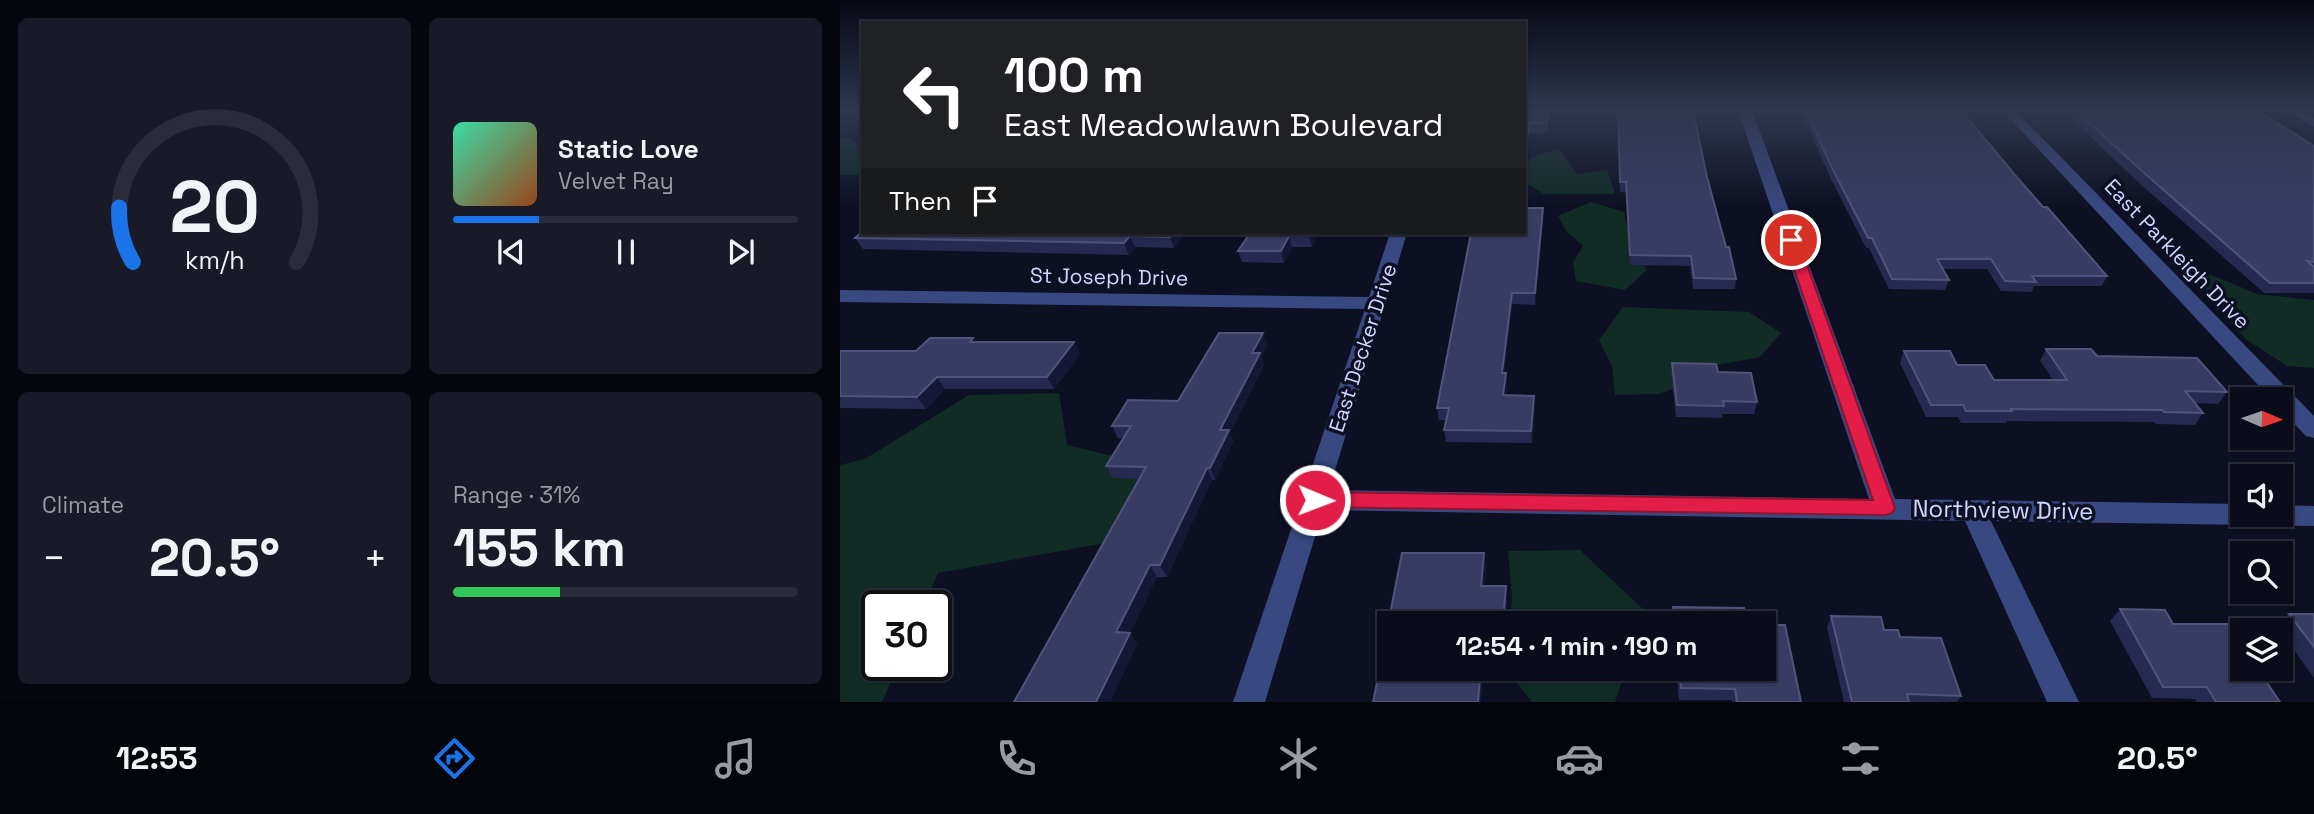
<!DOCTYPE html>
<html lang="en">
<head>
<meta charset="utf-8">
<style>
	:root { --surface:#0a0c1a; --page:#181a27; --text:#f1f3f6; --muted:#999ba2; --line:#2a2c39; --accent:#1a73e8 }
	body { margin:0; font-family:"Space Grotesk",sans-serif; background:var(--page); color:var(--text); height:100vh; display:flex; flex-direction:column; font-size:26px; white-space:nowrap }
	* { box-sizing:border-box; margin:0 }
	p { font-size:23px; color:var(--muted) }
	.icon { flex:none; width:38px; height:38px; fill:none; stroke:currentColor; stroke-width:2; stroke-linecap:round; stroke-linejoin:round }
	.map { position:relative; flex:1; overflow:hidden }
	.drawer { display:flex; flex-direction:column; gap:18px; padding:18px; background:#06070e; width:840px }
	.drawer>* { flex:none }
	.banner { position:absolute; left:21px; top:21px; width:665px; height:214px; border-radius:0px; box-shadow:0 2px 5px #0004,0 0 0 2px var(--line); background:#202124; color:#fff; overflow:hidden }
	.needle { width:46px; rotate:92deg }
	.fabs { position:absolute; left:1390px; top:387px; display:grid; gap:14px }
	.fabs a { display:grid; place-items:center; width:63px; height:63px; border-radius:0px; background:var(--surface); box-shadow:0 2px 5px #0004,0 0 0 2px var(--line); font-size:35px }
	.speed { position:absolute; left:21px; top:590px; display:flex; gap:14px; font-size:35px; font-weight:700; text-align:center }
	.speed>* { display:grid; place-content:center; width:91px; height:91px; border-radius:50%; background:var(--surface); box-shadow:0 2px 5px #0004,0 0 0 2px var(--line); line-height:1 }
	.speed .limit { border:4px solid #111; border-radius:10px; background:#fff; color:#111 }
	.pin { position:absolute; display:grid; place-items:center; width:60px; height:60px; color:#fff; margin:-30px; border:4px solid #fff; border-radius:50%; box-shadow:0 2px 7px #0007 }
	.me { position:absolute; width:77px; margin:-38px; rotate:91deg; stroke-linejoin:round; filter:drop-shadow(0 0 5px #0008) }
	.turn { display:flex; align-items:center; gap:24px; height:147px; padding:0 28px; font-size:32px }
	.turn .icon { width:91px; height:91px; stroke-width:2.5 }
	.turn b { display:block; font-size:49px; line-height:60px }
	.then { display:flex; align-items:center; height:66px; padding:0 28px; background:#0003; gap:14px; font-size:26px }
	.big { font-size:52px; font-weight:600; line-height:1.1 }
	.drawer .widget { flex:1; display:flex; flex-direction:column; justify-content:center; gap:10px; min-width:0; padding:0 24px; border-radius:10px; background:var(--page) }
	.drawer .dial { align-items:center; gap:0 }
	.dial svg { height:182px; overflow:visible; fill:none; stroke:var(--line); stroke-width:7; stroke-linecap:round; text-anchor:middle }
	.dial text { fill:var(--text); stroke:none }
	.song { display:flex; align-items:center; gap:21px }
	.cover { width:84px; height:84px; border-radius:10px; background:linear-gradient(135deg,hsl(160 70% 55%),hsl(20 70% 35%)) }
	.played { height:7px; border-radius:4px; background:linear-gradient(90deg,var(--accent) 25%,var(--line) 25%) }
	.keys { display:flex; justify-content:space-around; direction:ltr }
	.heat { display:flex; justify-content:space-between; align-items:center; font-size:38px; direction:ltr }
	.charge { height:10px; border-radius:5px; background:linear-gradient(90deg,#34c759 31%,var(--line) 0) }
	.drawer .tiles { flex:1; display:grid; gap:18px; grid-template-columns:repeat(2,1fr) }
	.trip { position:absolute; left:537px; top:611px; width:399px; height:70px; border-radius:0px; background:var(--surface); box-shadow:0 2px 5px #0004,0 0 0 2px var(--line); font-weight:600; line-height:70px; text-align:center }
	.dock { display:flex; height:112px; justify-content:space-around; align-items:center; background:#04050a; color:var(--muted) }
	.dock .icon { width:49px; height:49px }
	.dock .active { color:var(--accent) }
	.dock b { font-size:32px; color:var(--text) }
	main { display:flex; flex:1; min-height:0 }
	.map>svg:first-child { display:block }
	.green { fill:#102c24 }
	.lines { fill:none; stroke-linecap:round; stroke-linejoin:round }
	.minor { fill:#384982; fill-rule:evenodd }
	.wall { fill:#262950 }
	.shaded-wall { fill:#141736 }
	.building { fill:#383c63; stroke:#50547b; stroke-width:2 }
	.route { fill:#e11d48; stroke:#92132f; stroke-width:2 }
	.labels { text-anchor:middle; stroke-width:7; stroke-linejoin:round; paint-order:stroke }
	.street-label { font-size:21px; fill:#cfd6ff; stroke:#0d1022 }
	.near-street-label { font-size:24px; fill:#cfd6ff; stroke:#0d1022 }
</style>
</head>
<body>
<main>
<section class="drawer">
<div class="tiles">
<div class="widget dial"><svg viewBox="0 0 100 80">
<path d="M14 69A42 42 0 1 1 86 69"/>
<path d="M14 69A42 42 0 0 1 8 45" stroke="#1a73e8"/>
<text x="50" y="56" font-size="32" font-weight="700">20</text>
<text x="50" y="72" font-size="11">km/h</text>
</svg></div>
<div class="widget">
<div class="song"><i class="cover"></i><div><b>Static Love</b><p>Velvet Ray</p></div></div>
<div class="played"></div>
<div class="keys"><svg class="icon" aria-label="previous" viewBox="0 0 24 24"><path d="M18 5L8 12l10 7zM5 5v14"/></svg><svg class="icon" aria-label="pause" viewBox="0 0 24 24"><path d="M8 5v14M16 5v14"/></svg><svg class="icon" aria-label="next" viewBox="0 0 24 24"><path d="M6 5l10 7-10 7zM19 5v14"/></svg></div>
</div>
<div class="widget"><p>Climate</p>
<div class="heat"><a>−</a><b class="big">20.5°</b><a>+</a></div>
</div>
<div class="widget"><p>Range · 31%</p><b class="big">155 km</b><div class="charge"></div></div>
</div>
</section>
<div class="map">
<svg width="1474" height="702" viewBox="0 0 1474 702">
	<rect width="100%" height="100%" fill="#0d1022"/>
	<path class="green" d="M0,138H11L23,153V175H0Z
		M719,149L737,174L767,170L775,194H704L684,182V167L692,157Z
		M751,202L784,212L790,238L807,270L785,290L736,281L733,262L743,246L726,231L718,216Z
		M1360,270L1417,294L1474,300V368L1447,366L1407,340L1369,299Z
		M783,307L909,312L941,333L920,357L872,366L852,382L818,394L775,395L772,366L759,340Z
		M219,393L227,445L355,476L310,535L98,573L84,605L37,606V665H58L42,702H0V465L25,459L129,395Z
		M740,550L804,610L800,623H670L672,598L668,551Z
		M666,669H786L775,702H692Z"/>
	<g class="lines">
		<path class="minor" d="M898,110H912L1055,499L1402,504V514H1440V505L1474,506V526L1151,521L1239,702H1207L1125,521L483,510L425,702H393L525,309L0,302V290L529,297L550,233H567L489,490L1029,499Z
			M1162,110H1175L1474,416V438L1466,436L1440,409V399H1431Z
			M1446,110H1461L1474,117V127Z"/>
	</g>
	<path class="wall" d="M684,110H709L707,133H689L684,175Z
		M777,110H853L867,177L886,247L896,279L895,289H853L850,266L790,265L786,192H780Z
		M960,110H1121L1175,175L1267,276L1262,286H1194L1192,292L1161,291L1147,269H1102L1109,280L1105,290L1049,289L1029,248H1026L991,179Z
		M1222,110H1417L1474,146V293H1424L1298,182Z
		M703,219L695,305L672,304L664,373H666L667,385L666,395L695,408L692,443L606,442L604,430L607,420H599L597,408Z
		M346,233L334,248L295,247L289,255L23,249L15,238Z
		M410,233H479L472,247H452L444,263L402,262L398,251Z
		M135,342H234L240,354L214,389H105L86,409L0,408V351H76Z
		M427,345L421,357L424,365L390,433L393,442L375,480H372L327,577H317L290,633L297,644L270,702H174L299,479L273,478L266,466L283,438H278L272,426L338,401Z
		M1206,349L1257,356L1387,392L1378,404L1356,403L1363,413L1355,425L1316,424L1314,422L1167,421L1166,423H1121L1118,417H1086L1060,363L1064,351L1117,365L1154,380H1213L1200,361Z
		M832,363L878,372L917,402L914,414H882V418L836,417L831,375Z
		M646,566L644,586H666L667,598L665,623H552L550,614Z
		M833,607L907,623H832Z
		M1280,609L1333,624L1440,702H1357L1355,699L1312,698L1270,621Z
		M1449,614H1474V678L1437,626Z
		M991,616L1044,630L1060,637L1121,696L1117,702H1004L987,628Z
		M836,668H924L961,702H892V700H839Z"/>
	<path class="shaded-wall" d="M689,123V133L684,175V160Z
		M703,208V219L695,305V293Z
		M333,233H346L334,248L330,237Z
		M470,233H479L472,247L469,236Z
		M290,236L295,247L289,255L284,243Z
		M449,236L452,247L444,263L441,251Z
		M672,293V304L663,385L662,373Z
		M423,333L427,345L421,357L424,365L390,433L393,442L375,480L370,468L380,430L412,353Z
		M234,342L240,354L214,389L207,377Z
		M666,373L667,385L664,407L663,395Z
		M97,377L105,389L86,409L77,397Z
		M694,396L695,408L692,443L691,431Z
		M367,468L372,480L327,577L320,565Z
		M644,553L646,566L642,598L641,586Z
		M310,565L317,577L290,633L297,644L270,702H256L276,632Z
		M666,586L667,598L665,623H663Z
		M641,668H644L641,702H638Z"/>
	<path class="building" d="M684,110H708L707,123H689L684,160Z
		M778,110H853L867,177L886,247H889L896,279L854,278L851,256L790,255L786,182H780Z
		M965,110H1121L1175,175L1203,207H1207L1267,276H1192L1196,282L1165,281L1151,259H1097L1109,280L1052,279L1032,238H1028L993,170Z
		M1235,110H1417L1474,146V262L1467,261L1474,267V283H1430L1303,172Z
		M684,208H703L695,293H672L662,373H666L663,395L694,396L691,431L604,430L609,408H597L631,233H684Z
		M23,231V233H333L330,237L290,236L284,243L15,238Z
		M410,233H470L469,236H449L441,251H398Z
		M379,333H423L412,353H420L380,430H389L370,468H367L320,565H310L276,632L290,633L256,702H174L306,467L266,466L291,426H272L288,400L338,401Z
		M90,338H133L130,342H234L207,377H97L77,397L0,396V351H76Z
		M1206,349H1251L1257,356L1357,358L1387,392L1345,391L1363,413L1324,412L1322,410L1171,409L1172,411H1126L1123,405H1091L1064,351H1110L1117,365H1145L1154,380H1227Z
		M832,363L876,364L878,372L911,373L917,402L883,401L884,406L837,405Z
		M562,553H644L641,586H666L663,623H561L563,614H550Z
		M833,607L904,608L907,623H835Z
		M1280,609L1325,610L1333,624H1388L1402,645V668H1417L1440,702H1376L1367,687H1323Z
		M1449,614H1474V647Z
		M991,616L1041,617L1044,630H1058L1060,637L1101,638L1121,696L1067,694L1069,702H1012Z
		M924,625H945L961,702H897L895,689L841,688L839,668H924Z
		M540,668H641L638,702H533Z"/>
	<linearGradient id="sky" x2="0" y2="1"><stop stop-color="#070913"/><stop offset="0.53" stop-color="#2f374f"/><stop offset="1" stop-color="#2f374f" stop-opacity="0"/></linearGradient>
	<rect width="1474" height="208" fill="url(#sky)"/>
	<path class="route" d="M951,236L958,240L1055,508L1052,513L1045,515L475,507L468,505L465,500L468,494L475,492L1033,500L944,240Z"/>
	<g class="labels">
		<g class="street-label">
			<text transform="translate(1337 254) rotate(46)" y="7">East Parkleigh Drive</text>
			<text transform="translate(269 277) rotate(1)" y="7">St Joseph Drive</text>
			<text transform="translate(523 348) rotate(-72)" y="7">East Decker Drive</text>
		</g>
		<g class="near-street-label">
			<text transform="translate(1163 510) rotate(1)" y="8">Northview Drive</text>
		</g>
	</g>
</svg>
<div class="fabs">
<a><svg class="needle" viewBox="-14 -14 28 28"><path d="M0-13l5 13h-10z" fill="#e53935"/><path d="M0 13l5-13h-10z" fill="#999ba2"/></svg></a>
<a><svg class="icon" aria-label="sound" viewBox="0 0 24 24"><path d="M4 9h4l5-4v14l-5-4H4zM17 9q2 3 0 6"/></svg></a>
<a><svg class="icon" aria-label="search" viewBox="0 0 24 24"><circle cx="10" cy="10" r="6"/><path d="M15 15l6 6"/></svg></a>
<a><svg class="icon" aria-label="layers" viewBox="0 0 24 24"><path d="M12 4l9 5-9 5-9-5zM3 14l9 5 9-5"/></svg></a>
</div>
<div class="speed"><div class="limit">30</div></div>
<div class="pin" style="left:951px;top:240px;background:#d93025"><svg class="icon" aria-label="arrive" viewBox="0 0 24 24"><path d="M6 21V4h12l-3 4 3 4H6"/></svg></div>
<svg class="me" style="left:475px;top:500px" viewBox="-20 -20 40 40"><circle r="17" fill="#e11d48" stroke="#fff" stroke-width="3"/><path d="M0-11L8 9 0 5-8 9z" fill="#fff"/></svg>
<div class="trip">12:54 · 1 min · 190 m</div>
<div class="banner">
<div class="turn"><svg class="icon" aria-label="left" viewBox="0 0 24 24"><path d="M17 20v-9H6M10 6l-5 5 5 5"/></svg><div><b>100 m</b>East Meadowlawn Boulevard</div></div>
<div class="then">Then<svg class="icon" aria-label="arrive" viewBox="0 0 24 24"><path d="M6 21V4h12l-3 4 3 4H6"/></svg></div>
</div>
</div>
</main>
<nav class="dock">
<b>12:53</b>
<svg class="icon active" aria-label="directions" viewBox="0 0 24 24"><path d="M12 3l9 9-9 9-9-9zM9 14v-3h6M13 9l2 2-2 2"/></svg>
<svg class="icon" aria-label="music" viewBox="0 0 24 24"><path d="M9 18V5l10-2v13"/><circle cx="6" cy="18" r="3"/><circle cx="16" cy="16" r="3"/></svg>
<svg class="icon" aria-label="phone" viewBox="0 0 24 24"><path d="M5 4h4l2 5-3 2q2 4 5 5l2-3 5 2v4C11 20 4 13 5 4z"/></svg>
<svg class="icon" aria-label="climate" viewBox="0 0 24 24"><path d="M12 3v18M4 7l16 10M4 17L20 7"/></svg>
<svg class="icon" aria-label="car" viewBox="0 0 24 24"><path d="M5 17H2v-5l4-1 3-4h7l3 4 3 1v5h-3M9 17h6M6 11h13"/><circle cx="7" cy="17" r="2"/><circle cx="17" cy="17" r="2"/></svg>
<svg class="icon" aria-label="filters" viewBox="0 0 24 24"><path d="M4 7h16M4 17h16"/><circle cx="9" cy="7" r="2"/><circle cx="15" cy="17" r="2"/></svg>
<b>20.5°</b>
</nav>
</body>
</html>
